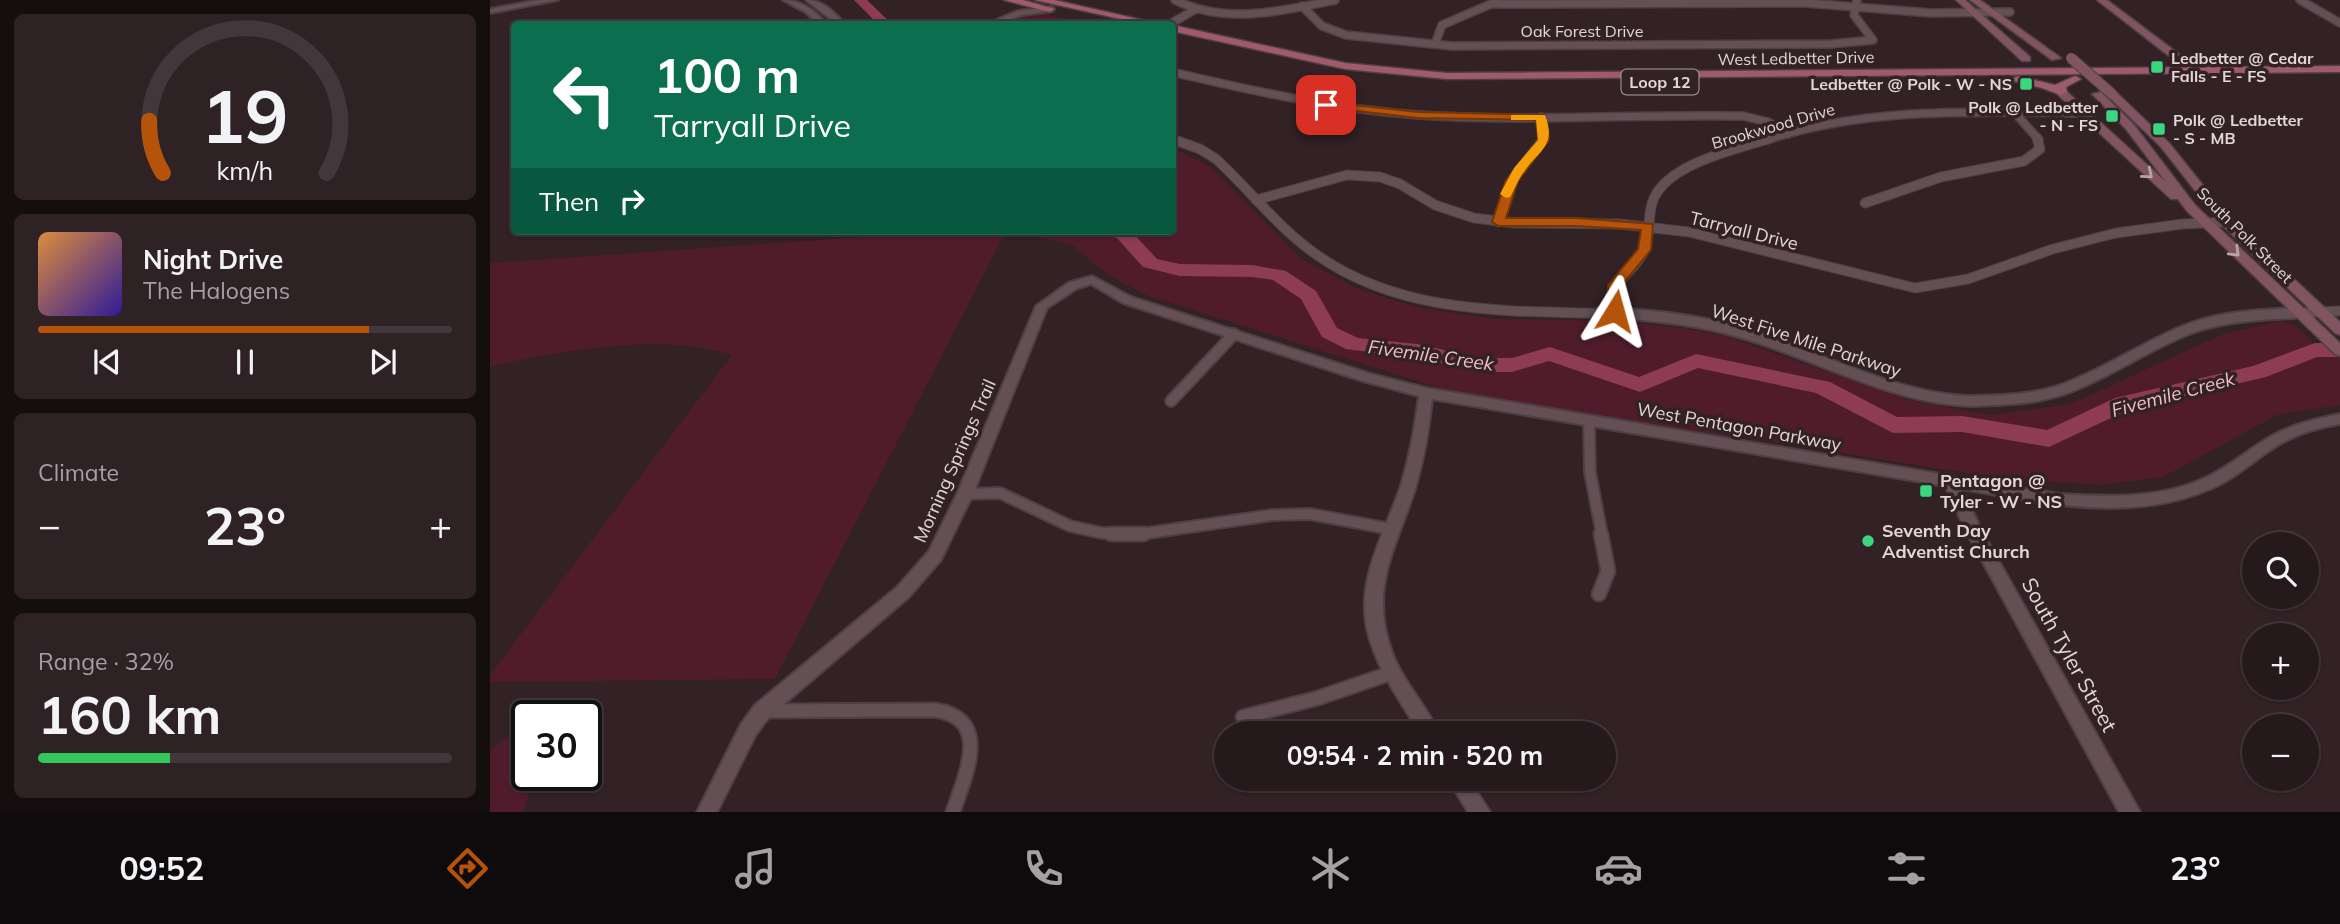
<!DOCTYPE html>
<html lang="en">
<head>
<meta charset="utf-8">
<style>
	:root { --surface:#26191c; --page:#2e2225; --text:#f1f3f6; --muted:#a4a0a3; --line:#42383b; --accent:#b45309 }
	body { margin:0; font-family:Mulish,sans-serif; background:var(--page); color:var(--text); height:100vh; display:flex; flex-direction:column; font-size:26px; white-space:nowrap }
	* { box-sizing:border-box; margin:0 }
	p { font-size:23px; color:var(--muted) }
	.icon { flex:none; width:38px; height:38px; fill:none; stroke:currentColor; stroke-width:2; stroke-linecap:round; stroke-linejoin:round }
	.map { position:relative; flex:1; overflow:hidden }
	.details { display:flex; flex-direction:column; gap:14px; padding:14px; background:#150e0f; width:490px }
	.details>* { flex:none }
	.banner { position:absolute; left:21px; top:21px; width:665px; height:214px; border-radius:7px; box-shadow:0 2px 5px #0004,0 0 0 2px var(--line); background:#0b6e4f; color:#fff; overflow:hidden }
	.tools { position:absolute; left:1752px; top:532px; display:grid; gap:14px }
	.tools a { display:grid; place-items:center; width:77px; height:77px; border-radius:50%; background:var(--surface); box-shadow:0 2px 5px #0004,0 0 0 2px var(--line); font-size:35px }
	.speed { position:absolute; left:21px; top:700px; display:flex; gap:14px; font-size:35px; font-weight:700; text-align:center }
	.speed>* { display:grid; place-content:center; width:91px; height:91px; border-radius:50%; background:var(--surface); box-shadow:0 2px 5px #0004,0 0 0 2px var(--line); line-height:1 }
	.speed .limit { border:4px solid #111; border-radius:10px; background:#fff; color:#111 }
	.pin { position:absolute; display:grid; place-items:center; width:60px; height:60px; color:#fff; margin:-30px; border-radius:14px; box-shadow:0 4px 10px #0006 }
	.me { position:absolute; width:77px; margin:-38px; rotate:8deg; stroke-linejoin:round; filter:drop-shadow(0 0 5px #0008) }
	.turn { display:flex; align-items:center; gap:24px; height:147px; padding:0 28px; font-size:32px }
	.turn .icon { width:91px; height:91px; stroke-width:2.5 }
	.turn b { display:block; font-size:49px; line-height:60px }
	.then { display:flex; align-items:center; height:66px; padding:0 28px; background:#0003; gap:14px; font-size:26px }
	.big { font-size:52px; font-weight:700; line-height:1.1 }
	.details .card { flex:1; display:flex; flex-direction:column; justify-content:center; gap:10px; min-width:0; padding:0 24px; border-radius:10px; background:var(--page) }
	.details .dial { align-items:center; gap:0 }
	.dial svg { height:182px; overflow:visible; fill:none; stroke:var(--line); stroke-width:7; stroke-linecap:round; text-anchor:middle }
	.dial text { fill:var(--text); stroke:none }
	.song { display:flex; align-items:center; gap:21px }
	.cover { width:84px; height:84px; border-radius:10px; background:linear-gradient(135deg,hsl(30 70% 55%),hsl(250 70% 35%)) }
	.played { height:7px; border-radius:4px; background:linear-gradient(90deg,var(--accent) 80%,var(--line) 80%) }
	.keys { display:flex; justify-content:space-around; direction:ltr }
	.heat { display:flex; justify-content:space-between; align-items:center; font-size:38px; direction:ltr }
	.charge { height:10px; border-radius:5px; background:linear-gradient(90deg,#34c759 32%,var(--line) 0) }
	.trip { position:absolute; left:724px; top:721px; width:402px; height:70px; border-radius:35px; background:var(--surface); box-shadow:0 2px 5px #0004,0 0 0 2px var(--line); font-weight:700; line-height:70px; text-align:center }
	.tab-bar { display:flex; height:112px; justify-content:space-around; align-items:center; background:#0f0a0b; color:var(--muted) }
	.tab-bar .icon { width:49px; height:49px }
	.tab-bar .active { color:var(--accent) }
	.tab-bar b { font-size:32px; color:var(--text) }
	main { display:flex; flex:1; min-height:0 }
	.map>svg:first-child { display:block }
	.green { fill:#501c2c }
	.lines { fill:none; stroke-linecap:round; stroke-linejoin:round }
	.river { fill:#8e3b54; fill-rule:evenodd }
	.minor-far3-casing { stroke:#4d3f43; stroke-width:10 }
	.minor-far2-casing { stroke:#4d3f43; stroke-width:11 }
	.minor-far1-casing { stroke:#4d3f43; stroke-width:14 }
	.minor-casing { stroke:#4d3f43; stroke-width:17 }
	.tertiary-casing { stroke:#4d3f43; stroke-width:4 }
	.secondary-casing { stroke:#4d3f43; stroke-width:3 }
	.primary-casing { stroke:#4d3f43; stroke-width:3 }
	.minor-far3 { stroke:#634f54; stroke-width:7 }
	.minor-far2 { stroke:#634f54; stroke-width:9 }
	.minor-far1 { stroke:#634f54; stroke-width:10 }
	.minor { stroke:#634f54; stroke-width:13 }
	.tertiary { fill:#634f54; fill-rule:evenodd }
	.secondary { fill:#815461; fill-rule:evenodd }
	.primary { fill:#a05a6d; fill-rule:evenodd }
	.secondary-bridge-casing { stroke:#4d3f43; stroke-width:12; stroke-linecap:butt }
	.secondary-bridge { stroke:#815461; stroke-width:10 }
	.oneway { stroke:#bba2a8 }
	.route { fill:#b45309; stroke:#753606; stroke-width:2 }
	.slow { fill:#f59e0b }
	.poi-dot { fill:#3ad77f; stroke:#322125; stroke-width:2.5 }
	.labels { text-anchor:middle; stroke-width:7; stroke-linejoin:round; paint-order:stroke }
	.far-street-label { font-size:16px; fill:#e2d6d8; stroke:#322125 }
	.far-poi-label { font-size:16px; font-weight:bold; fill:#e2d6d8; stroke:#322125; text-anchor:start }
	.shield { fill:#322125; stroke:#ada0a2; stroke-width:2 }
	.shield-label { font-size:16px; font-weight:bold; fill:#e2d6d8 }
	.street-label { font-size:18px; fill:#e2d6d8; stroke:#322125 }
	.poi-label { font-size:18px; font-weight:bold; fill:#e2d6d8; stroke:#322125; text-anchor:start }
	.water-label { font-size:19px; font-style:italic; fill:#f0bfca; stroke:#322125 }
	.near-street-label { font-size:21px; fill:#e2d6d8; stroke:#322125 }
</style>
</head>
<body>
<main>
<section class="details">
<div class="card dial"><svg viewBox="0 0 100 80">
<path d="M14 69A42 42 0 1 1 86 69"/>
<path d="M14 69A42 42 0 0 1 8 46" stroke="#b45309"/>
<text x="50" y="56" font-size="32" font-weight="700">19</text>
<text x="50" y="72" font-size="11">km/h</text>
</svg></div>
<div class="card">
<div class="song"><i class="cover"></i><div><b>Night Drive</b><p>The Halogens</p></div></div>
<div class="played"></div>
<div class="keys"><svg class="icon" aria-label="previous" viewBox="0 0 24 24"><path d="M18 5L8 12l10 7zM5 5v14"/></svg><svg class="icon" aria-label="pause" viewBox="0 0 24 24"><path d="M8 5v14M16 5v14"/></svg><svg class="icon" aria-label="next" viewBox="0 0 24 24"><path d="M6 5l10 7-10 7zM19 5v14"/></svg></div>
</div>
<div class="card"><p>Climate</p>
<div class="heat"><a>−</a><b class="big">23°</b><a>+</a></div>
</div>
<div class="card"><p>Range · 32%</p><b class="big">160 km</b><div class="charge"></div></div>
</section>
<div class="map">
<svg width="1850" height="812" viewBox="0 0 1850 812">
	<rect width="100%" height="100%" fill="#322125"/>
	<path class="green" d="M553,14L599,24H508L530,15Z
		M683,148L721,167L810,258L865,288L926,307L1003,319L1126,321L1193,328L1235,336L1419,400L1501,415L1581,404L1733,334L1789,321L1805,325L1837,357L1845,353L1850,359V405L1787,415L1673,477L1611,485L1510,478L965,393L656,295L617,274L581,244L516,231L285,679L0,682V675L242,355C165,332 78,351 0,366V263L372,237L376,231H682Z
		M37,722V775H45L33,812H0V751Z"/>
	<g class="lines">
		<path class="river" d="M364,0H377L402,24H388Z
			M615,231H641L667,259L690,264L762,265L796,271L826,291L847,328L868,338L927,344L990,358H1022L1060,347L1149,377L1206,354L1340,382L1407,417L1472,416L1557,430L1625,398L1763,366L1825,343H1850V357H1827L1776,377L1640,409L1559,447L1472,432L1403,433L1326,393L1208,368L1150,392L1059,361L1022,372H990L927,358L856,349L832,337L811,299L783,280L762,277L690,276L653,267L627,238L617,235Z"/>
		<defs>
			<path id="minor-far3" d="M685,0C735,25 793,11 845,0
				M1810,0L1850,23
				M1002,4L1316,3L1441,13L1520,12
				M812,6L832,26L856,35L962,46L1341,44L1383,40L1364,15L1367,0
				M680,24L706,9
				M945,44L952,25L1008,1
				M682,72C763,91 845,109 928,115C1036,122 1145,114 1253,116L1278,122L1298,134
				M1525,113L1549,140
				M1051,117L1054,140
				M1276,140C1380,106 1485,112 1593,113"/>
			<path id="minor-far2" d="M682,139L710,149L726,159C760,190 789,229 827,255C922,322 1043,309 1154,315
				M766,200L857,175L890,177L910,184L945,205L984,218L1025,223L1130,224L1199,232L1425,288L1478,279L1563,249L1626,233L1693,224L1736,222
				M1375,203L1451,177L1534,161L1550,149L1547,138
				M1009,222L1022,180L1054,138
				M1125,311C1124,272 1140,279 1154,251C1162,234 1156,215 1164,198C1180,163 1247,149 1281,138
				M1767,315L1850,311"/>
			<path id="minor-far1" d="M1109,313C1159,314 1207,319 1256,334C1328,355 1408,401 1485,401C1515,400 1546,399 1574,389C1619,373 1659,343 1704,327C1736,316 1771,315 1804,313
				M681,401L744,334
				M1099,421L1100,472L1112,535
				M475,494L510,493L580,526L612,533L644,535L783,515L820,514L901,529"/>
			<path id="minor" d="M621,534H654
				M1109,594L1118,571L1111,534
				M272,711L445,710C503,719 475,775 463,812
				M753,717L828,698L901,673"/>
			<path id="tertiary" d="M50,0H68L0,13V9Z
				M293,0C312,0 325,11 337,24H329L315,12Z
				M316,0C333,0 344,12 355,24H347Z
				M560,7H563V11L532,15L507,24H497L527,11Z
				M602,276L641,297L881,374L936,388L1570,494C1620,497 1673,499 1719,476C1740,466 1758,450 1778,438C1800,425 1825,419 1850,414V424C1826,428 1805,434 1785,447C1766,459 1750,474 1731,484C1649,525 1557,504 1472,489L1492,531L1650,812H1629L1477,533L1455,486L942,399C939,429 934,459 925,489C907,546 879,587 901,649C911,680 936,704 949,733H930C909,700 886,668 877,629C866,578 896,531 911,485C920,456 925,426 929,396L873,381L633,303L601,284L586,289L557,308L483,494L451,560L419,597L279,717L265,736L227,812H207L251,724L265,705L407,587L439,551L467,494L546,306L578,283Z
				M958,779H979L1000,812H978Z"/>
			<path id="secondary" d="M1466,0H1475L1540,57V61H1532Z
				M1480,0H1490L1571,58L1562,60Z
				M1607,0H1617L1718,76V80H1710Z
				M1567,90H1575L1676,182L1636,129L1602,94L1611,92L1644,125L1705,205L1850,343V356L1845,354L1697,211L1688,199H1681L1567,94Z
				M1618,92H1626L1679,143L1740,219L1850,322V335L1845,333L1732,225L1671,147L1618,96Z"/>
			<path id="primary" d="M514,0H533L565,9L560,12Z
				M545,0H564L670,24H653Z
				M682,25L855,63L957,73L1850,66V72L957,79L855,69L682,31Z
				M1528,76L1565,85L1585,76L1591,79L1576,87L1577,92L1571,95L1552,88L1524,81L1522,79Z"/>
		</defs>
		<use href="#minor-far3" class="minor-far3-casing"/>
		<use href="#minor-far2" class="minor-far2-casing"/>
		<use href="#minor-far1" class="minor-far1-casing"/>
		<use href="#minor" class="minor-casing"/>
		<use href="#tertiary" class="tertiary-casing"/>
		<use href="#secondary" class="secondary-casing"/>
		<use href="#primary" class="primary-casing"/>
		<use href="#minor-far3" class="minor-far3"/>
		<use href="#minor-far2" class="minor-far2"/>
		<use href="#minor-far1" class="minor-far1"/>
		<use href="#minor" class="minor"/>
		<use href="#tertiary" class="tertiary"/>
		<use href="#secondary" class="secondary"/>
		<use href="#primary" class="primary"/>
		<defs>
			<path id="secondary-bridge" d="M1581,58L1622,94"/>
		</defs>
		<use href="#secondary-bridge" class="secondary-bridge-casing"/>
		<use href="#secondary-bridge" class="secondary-bridge"/>
	</g>
	<defs><path id="oneway-chevron" d="M-2-3.5L2.5 0L-2 3.5" fill="none" stroke-width="1.6" stroke-linecap="round" stroke-linejoin="round" transform="scale(1.75)"/></defs>
	<g class="oneway">
		<use href="#oneway-chevron" transform="translate(1658 174) rotate(40)"/>
		<use href="#oneway-chevron" transform="translate(1745 252) rotate(45)"/>
	</g>
	<path class="route" d="M836,102L928,112L1055,115L1059,140L1028,181L1016,218H1087L1163,224L1161,250L1132,285L1130,314H1120L1118,311V285L1148,249L1151,230L1087,226H1009L1002,222L1016,180L1048,140L1046,120L928,118L832,107V103Z"/>
	<path class="slow" d="M1021,115H1055C1067,146 1049,150 1034,172C1028,179 1025,189 1020,197L1016,198L1010,194L1024,168L1048,140L1046,120H1021Z"/>
	<g class="poi-dot">
		<rect x="1660" y="60" width="14" height="14" rx="3.5"/>
		<rect x="1529" y="77" width="14" height="14" rx="3.5"/>
		<rect x="1615" y="109" width="14" height="14" rx="3.5"/>
		<rect x="1662" y="122" width="14" height="14" rx="3.5"/>
		<rect x="1429" y="484" width="14" height="14" rx="3.5"/>
		<circle cx="1378" cy="541" r="7"/>
	</g>
	<g class="labels">
		<g class="far-street-label">
			<text x="1092" y="37">Oak Forest Drive</text>
			<text transform="translate(1306 58) rotate(-1)" y="6">West Ledbetter Drive</text>
			<text transform="translate(1283 126) rotate(-16)" y="6">Brookwood Drive</text>
			<text transform="translate(1755 235) rotate(45)" y="6">South Polk Street</text>
		</g>
		<g class="far-poi-label">
			<text x="1681" y="64">Ledbetter @ Cedar<tspan x="1681" dy="18">Falls - E - FS</tspan></text>
			<text x="1522" y="90" text-anchor="end">Ledbetter @ Polk - W - NS</text>
			<text x="1608" y="113" text-anchor="end">Polk @ Ledbetter<tspan x="1608" dy="18">- N - FS</tspan></text>
			<text x="1683" y="126">Polk @ Ledbetter<tspan x="1683" dy="18">- S - MB</tspan></text>
		</g>
		<rect class="shield" x="1131.5" y="69.5" width="77" height="25" rx="5"/>
		<g class="shield-label">
			<text x="1170" y="88">Loop 12</text>
		</g>
		<g class="street-label">
			<text transform="translate(1254 231) rotate(14)" y="6">Tarryall Drive</text>
			<text transform="translate(1316 341) rotate(18)" y="6">West Five Mile Parkway</text>
			<text transform="translate(1249 427) rotate(10)" y="6">West Pentagon Parkway</text>
			<text transform="translate(465 461) rotate(-66)" y="6">Morning Springs Trail</text>
		</g>
		<g class="poi-label">
			<text x="1450" y="487">Pentagon @<tspan x="1450" dy="21">Tyler - W - NS</tspan></text>
			<text x="1392" y="537">Seventh Day<tspan x="1392" dy="21">Adventist Church</tspan></text>
		</g>
		<g class="water-label">
			<text transform="translate(941 355) rotate(8)" y="7">Fivemile Creek</text>
			<text transform="translate(1683 394) rotate(-15)" y="7">Fivemile Creek</text>
		</g>
		<g class="near-street-label">
			<text transform="translate(1579 655) rotate(61)" y="7">South Tyler Street</text>
		</g>
	</g>
</svg>
<div class="tools">
<a><svg class="icon" aria-label="search" viewBox="0 0 24 24"><circle cx="10" cy="10" r="6"/><path d="M15 15l6 6"/></svg></a>
<a>+</a>
<a>−</a>
</div>
<div class="speed"><div class="limit">30</div></div>
<div class="pin" style="left:836px;top:105px;background:#d93025"><svg class="icon" aria-label="arrive" viewBox="0 0 24 24"><path d="M6 21V4h12l-3 4 3 4H6"/></svg></div>
<svg class="me" style="left:1125px;top:311px" viewBox="-20 -20 40 40"><path d="M0-17L14 15 0 8-14 15z" fill="#b45309" stroke="#fff" stroke-width="4"/></svg>
<div class="trip">09:54 · 2 min · 520 m</div>
<div class="banner">
<div class="turn"><svg class="icon" aria-label="left" viewBox="0 0 24 24"><path d="M17 20v-9H6M10 6l-5 5 5 5"/></svg><div><b>100 m</b>Tarryall Drive</div></div>
<div class="then">Then<svg class="icon" aria-label="right" viewBox="0 0 24 24"><path d="M7 20v-9h11M14 6l5 5-5 5"/></svg></div>
</div>
</div>
</main>
<nav class="tab-bar">
<b>09:52</b>
<svg class="icon active" aria-label="directions" viewBox="0 0 24 24"><path d="M12 3l9 9-9 9-9-9zM9 14v-3h6M13 9l2 2-2 2"/></svg>
<svg class="icon" aria-label="music" viewBox="0 0 24 24"><path d="M9 18V5l10-2v13"/><circle cx="6" cy="18" r="3"/><circle cx="16" cy="16" r="3"/></svg>
<svg class="icon" aria-label="phone" viewBox="0 0 24 24"><path d="M5 4h4l2 5-3 2q2 4 5 5l2-3 5 2v4C11 20 4 13 5 4z"/></svg>
<svg class="icon" aria-label="climate" viewBox="0 0 24 24"><path d="M12 3v18M4 7l16 10M4 17L20 7"/></svg>
<svg class="icon" aria-label="car" viewBox="0 0 24 24"><path d="M5 17H2v-5l4-1 3-4h7l3 4 3 1v5h-3M9 17h6M6 11h13"/><circle cx="7" cy="17" r="2"/><circle cx="17" cy="17" r="2"/></svg>
<svg class="icon" aria-label="filters" viewBox="0 0 24 24"><path d="M4 7h16M4 17h16"/><circle cx="9" cy="7" r="2"/><circle cx="15" cy="17" r="2"/></svg>
<b>23°</b>
</nav>
</body>
</html>
